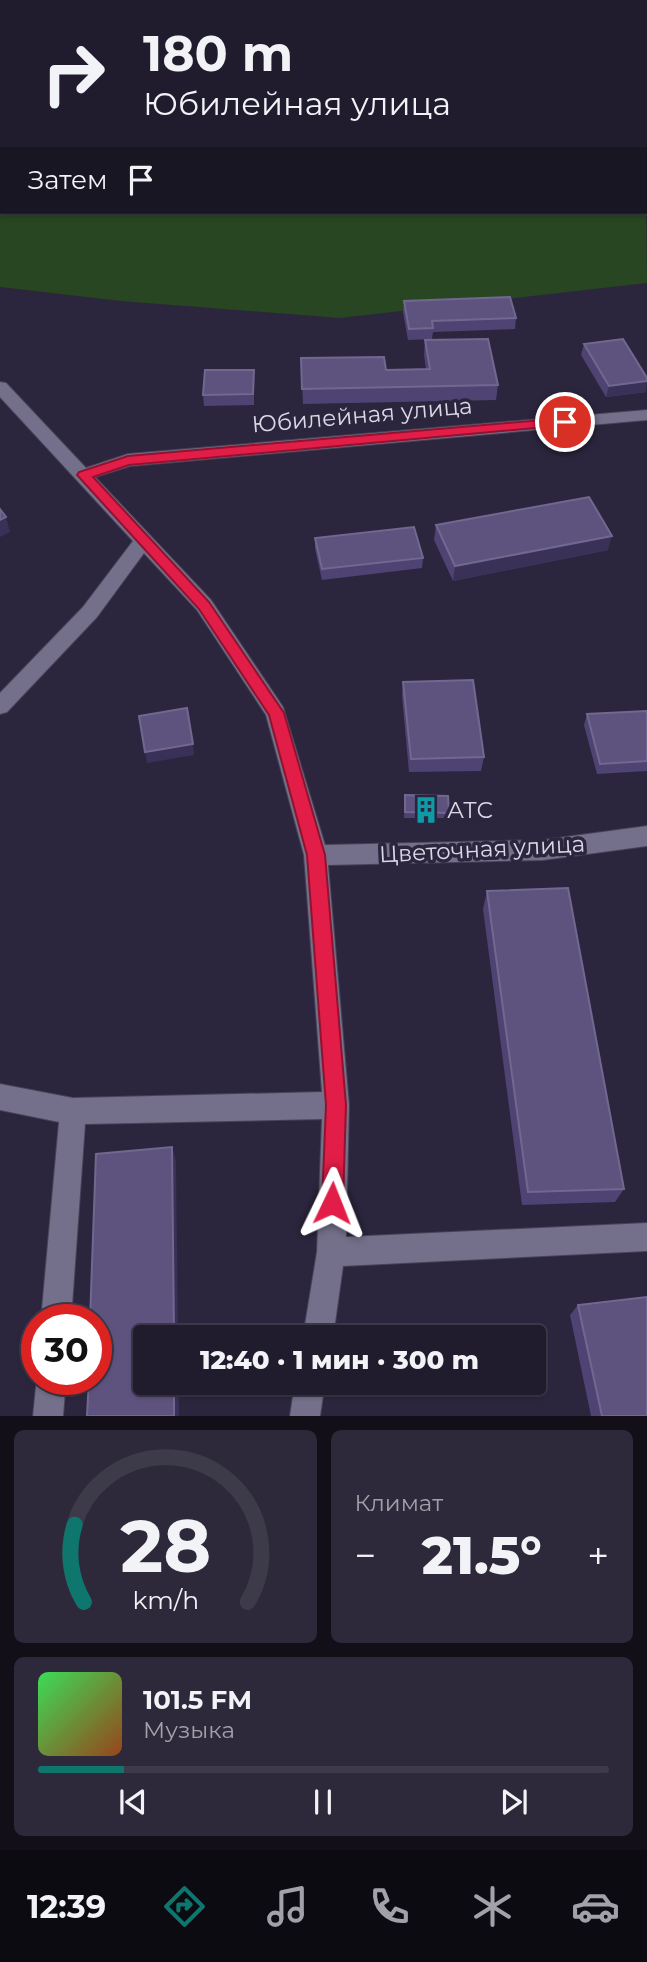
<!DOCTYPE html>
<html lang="ru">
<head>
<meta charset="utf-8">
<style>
	:root { --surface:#201c2e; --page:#2d293a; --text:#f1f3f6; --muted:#a2a1aa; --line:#3d3a4a; --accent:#0f766e }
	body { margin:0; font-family:Montserrat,sans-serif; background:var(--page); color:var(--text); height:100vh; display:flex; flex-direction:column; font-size:26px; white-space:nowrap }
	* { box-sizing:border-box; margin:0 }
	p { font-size:23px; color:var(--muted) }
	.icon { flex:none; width:38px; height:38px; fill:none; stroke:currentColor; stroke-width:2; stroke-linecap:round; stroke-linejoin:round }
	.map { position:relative; height:1416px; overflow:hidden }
	.details { display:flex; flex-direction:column; gap:14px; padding:14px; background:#120f19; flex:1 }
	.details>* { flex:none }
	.top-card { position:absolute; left:0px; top:0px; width:648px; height:214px; box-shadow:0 2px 5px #0004,0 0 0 2px var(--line); background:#201c2e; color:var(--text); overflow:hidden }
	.speed { position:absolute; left:21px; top:1304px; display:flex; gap:14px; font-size:35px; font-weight:700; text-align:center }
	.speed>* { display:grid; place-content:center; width:91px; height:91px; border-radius:50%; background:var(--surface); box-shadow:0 2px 5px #0004,0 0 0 2px var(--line); line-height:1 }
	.speed .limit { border:10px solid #d22; background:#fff; color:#111 }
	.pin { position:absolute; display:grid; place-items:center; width:60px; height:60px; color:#fff; margin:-30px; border:4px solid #fff; border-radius:50%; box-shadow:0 2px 7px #0007 }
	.me { position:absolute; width:77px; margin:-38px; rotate:2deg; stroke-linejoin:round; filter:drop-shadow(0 0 5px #0008) }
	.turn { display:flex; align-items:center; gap:24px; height:147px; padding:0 28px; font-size:32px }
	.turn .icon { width:91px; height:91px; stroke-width:2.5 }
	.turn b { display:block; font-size:49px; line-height:60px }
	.then { display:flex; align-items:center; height:66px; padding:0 28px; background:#0003; gap:14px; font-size:26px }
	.big { font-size:52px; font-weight:800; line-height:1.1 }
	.details .tile { flex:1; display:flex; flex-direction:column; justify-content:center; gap:10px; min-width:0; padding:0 24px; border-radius:10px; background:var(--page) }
	.details .dial { align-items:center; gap:0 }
	.dial svg { height:182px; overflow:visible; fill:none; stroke:var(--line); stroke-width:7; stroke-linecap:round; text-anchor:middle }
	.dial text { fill:var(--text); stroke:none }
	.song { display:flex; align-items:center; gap:21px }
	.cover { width:84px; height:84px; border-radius:10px; background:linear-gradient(135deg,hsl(130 70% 55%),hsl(20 70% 35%)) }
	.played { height:7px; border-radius:4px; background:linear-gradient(90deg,var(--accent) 15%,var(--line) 15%) }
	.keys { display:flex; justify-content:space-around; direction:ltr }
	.heat { display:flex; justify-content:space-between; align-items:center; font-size:38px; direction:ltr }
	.details .tiles { flex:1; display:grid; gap:14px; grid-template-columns:1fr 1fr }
	.tile:last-child { grid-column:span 2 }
	.trip { position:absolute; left:133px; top:1325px; width:413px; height:70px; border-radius:7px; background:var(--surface); box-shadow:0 2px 5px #0004,0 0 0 2px var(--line); font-weight:800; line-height:70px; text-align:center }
	.tab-bar { display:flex; height:112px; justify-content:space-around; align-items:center; background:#0d0b12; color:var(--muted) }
	.tab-bar .icon { width:49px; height:49px }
	.tab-bar .current { color:var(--accent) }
	.tab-bar b { font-size:32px; color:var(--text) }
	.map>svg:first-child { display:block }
	.green { fill:#284621 }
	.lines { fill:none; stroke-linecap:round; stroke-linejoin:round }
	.minor-casing { stroke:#474357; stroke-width:2 }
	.minor { fill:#746f8a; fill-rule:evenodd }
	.wall { fill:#4e4373 }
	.shaded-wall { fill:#3a3158 }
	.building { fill:#5e537f; stroke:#716890; stroke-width:2 }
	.route { fill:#e11d48; stroke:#92132f; stroke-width:2 }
	.labels { text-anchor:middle; stroke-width:7; stroke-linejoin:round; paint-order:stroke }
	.street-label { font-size:23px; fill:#dad8e7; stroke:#2b263d }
	.poi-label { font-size:23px; fill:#dad8e7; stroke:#2b263d; text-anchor:start }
</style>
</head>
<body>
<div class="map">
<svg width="647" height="1416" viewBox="0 0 647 1416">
	<rect width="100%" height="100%" fill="#2b263d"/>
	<path class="green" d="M646,187L647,283L340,318L121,301L0,287V190L2,212H646Z"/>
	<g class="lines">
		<defs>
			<path id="minor" d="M0,0H22L2,2V5Z
				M590,0H602L603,2H592Z
				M647,55V63L646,64V56Z
				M0,382L6,383L86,468L128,454L647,410V420L130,466L95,477L211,600L283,707L325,845L543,840L647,826V846L543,860L328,865L349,1105L346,1237L647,1223V1251L343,1266L333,1337H303L317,1252L322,1119L85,1124L71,1320H41L59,1122L0,1110V1084L73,1098L322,1092L304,855L266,715L197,610L144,553L97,617L7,712L0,714V693L83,607L133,541L0,397Z
				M37,1377V1379H66L63,1416H33Z
				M295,1382H325L320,1416H290Z"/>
		</defs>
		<use href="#minor" class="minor-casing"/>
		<use href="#minor" class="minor"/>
	</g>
	<path class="wall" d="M404,301L516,318L515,329L433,332L432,339L408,340L403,312Z
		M425,340L498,385L496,400L303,404L301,358L386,370L426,369L424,355Z
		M584,344L646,392L606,397L581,355Z
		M254,381V405L204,406L203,395Z
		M436,525L608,550L453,581L434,540Z
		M315,538L423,558L422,568L322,580L315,549Z
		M403,682L484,757L481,771L409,772L402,696Z
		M647,711V771L597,774L584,725L587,714Z
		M405,795L449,813L448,818H404Z
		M487,891L624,1189L615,1202L522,1205L483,909Z
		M578,1305L647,1416H591L570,1315Z"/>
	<path class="shaded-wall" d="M55,0H65V2H55Z
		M0,42H2V56L0,57Z
		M647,381L646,392L606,397L609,386Z
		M6,517L10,532L0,537V520Z
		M612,536L608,550L453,581L455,566Z
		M193,744L194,755L147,763L145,752Z
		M172,1147L176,1161L178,1337H174Z
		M174,1382H179V1416H174Z"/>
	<path class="building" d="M0,0H8L9,2H2V42H0Z
		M66,0H140L141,2H67Z
		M510,297L516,318L432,321L433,328L409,329L404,301Z
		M488,339L498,385L302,389L301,358L384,357L386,370L430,369L425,340Z
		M623,339L647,378V381L609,386L584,344Z
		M205,370H254L253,394L203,395Z
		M589,497L612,536L455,566L436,525Z
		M0,509L6,517L0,520Z
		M414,527L423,558L322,569L315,538Z
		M473,680L484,757L411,759L403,682Z
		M187,708L193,744L145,752L139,716Z
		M647,711V761L600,764L587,714Z
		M405,795L448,796L449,813L405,812Z
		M568,888L624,1189L528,1192L487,891Z
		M172,1147L174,1337H145V1382H174V1416H87L89,1379H96V1320H90L96,1154Z
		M647,1297V1416H602L578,1305Z"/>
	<path class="route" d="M565,418L571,422L569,425L129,465L93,477L209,602L284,713L325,855L346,1105L343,1203L340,1211L332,1214L325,1211L322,1203L326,1105L307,855L269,715L199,609L77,475L79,472L128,456Z"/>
	<defs>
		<symbol id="building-bare" viewBox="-9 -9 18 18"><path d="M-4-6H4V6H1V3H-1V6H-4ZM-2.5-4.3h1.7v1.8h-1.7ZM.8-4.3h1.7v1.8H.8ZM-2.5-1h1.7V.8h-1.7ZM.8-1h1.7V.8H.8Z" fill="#0f9aa8" stroke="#2b263d" stroke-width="2.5" paint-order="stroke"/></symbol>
	</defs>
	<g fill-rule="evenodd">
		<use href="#building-bare" x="407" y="791" width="38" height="38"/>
	</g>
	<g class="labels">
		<g class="street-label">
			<text transform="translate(362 415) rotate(-5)" y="8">Юбилейная улица</text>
			<text transform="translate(482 849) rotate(-3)" y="8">Цветочная улица</text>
		</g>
		<g class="poi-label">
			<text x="447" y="818">АТС</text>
		</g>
	</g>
</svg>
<div class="speed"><div class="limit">30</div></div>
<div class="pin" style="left:565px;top:422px;background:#d93025"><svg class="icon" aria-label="arrive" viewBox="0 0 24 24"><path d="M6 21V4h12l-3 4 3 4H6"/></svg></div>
<svg class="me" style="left:332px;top:1203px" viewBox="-20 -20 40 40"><path d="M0-17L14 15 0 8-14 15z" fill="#e11d48" stroke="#fff" stroke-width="4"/></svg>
<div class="trip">12:40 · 1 мин · 300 m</div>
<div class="top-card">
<div class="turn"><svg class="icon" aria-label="right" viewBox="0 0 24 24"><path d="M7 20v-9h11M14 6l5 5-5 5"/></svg><div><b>180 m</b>Юбилейная улица</div></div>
<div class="then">Затем<svg class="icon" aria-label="arrive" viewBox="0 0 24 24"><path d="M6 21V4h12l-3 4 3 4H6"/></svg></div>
</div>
</div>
<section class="details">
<div class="tiles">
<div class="tile dial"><svg viewBox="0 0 100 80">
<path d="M14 69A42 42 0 1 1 86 69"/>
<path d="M14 69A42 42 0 0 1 10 35" stroke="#0f766e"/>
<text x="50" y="56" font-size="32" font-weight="700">28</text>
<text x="50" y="72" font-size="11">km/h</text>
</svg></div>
<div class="tile"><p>Климат</p>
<div class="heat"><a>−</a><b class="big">21.5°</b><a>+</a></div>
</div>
<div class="tile">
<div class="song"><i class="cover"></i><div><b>101.5 FM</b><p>Музыка</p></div></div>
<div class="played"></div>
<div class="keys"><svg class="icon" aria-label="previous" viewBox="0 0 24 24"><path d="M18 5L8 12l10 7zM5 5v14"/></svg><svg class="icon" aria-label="pause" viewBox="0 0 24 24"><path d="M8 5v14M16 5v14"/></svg><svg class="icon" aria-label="next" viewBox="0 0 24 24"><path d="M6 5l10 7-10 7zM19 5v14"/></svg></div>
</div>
</div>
</section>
<nav class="tab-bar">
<b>12:39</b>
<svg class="icon current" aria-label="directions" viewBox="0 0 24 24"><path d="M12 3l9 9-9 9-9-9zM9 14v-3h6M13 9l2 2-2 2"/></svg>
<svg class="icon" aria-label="music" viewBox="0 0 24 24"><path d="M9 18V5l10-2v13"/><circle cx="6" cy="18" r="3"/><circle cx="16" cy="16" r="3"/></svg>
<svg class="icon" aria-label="phone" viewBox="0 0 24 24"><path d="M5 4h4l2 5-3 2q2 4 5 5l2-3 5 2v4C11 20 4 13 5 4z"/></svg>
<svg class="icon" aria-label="climate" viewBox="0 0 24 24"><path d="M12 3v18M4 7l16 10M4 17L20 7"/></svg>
<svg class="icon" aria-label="car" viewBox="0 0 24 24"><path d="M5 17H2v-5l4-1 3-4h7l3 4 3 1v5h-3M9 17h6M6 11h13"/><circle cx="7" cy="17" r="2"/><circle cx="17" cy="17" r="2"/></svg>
</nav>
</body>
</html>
